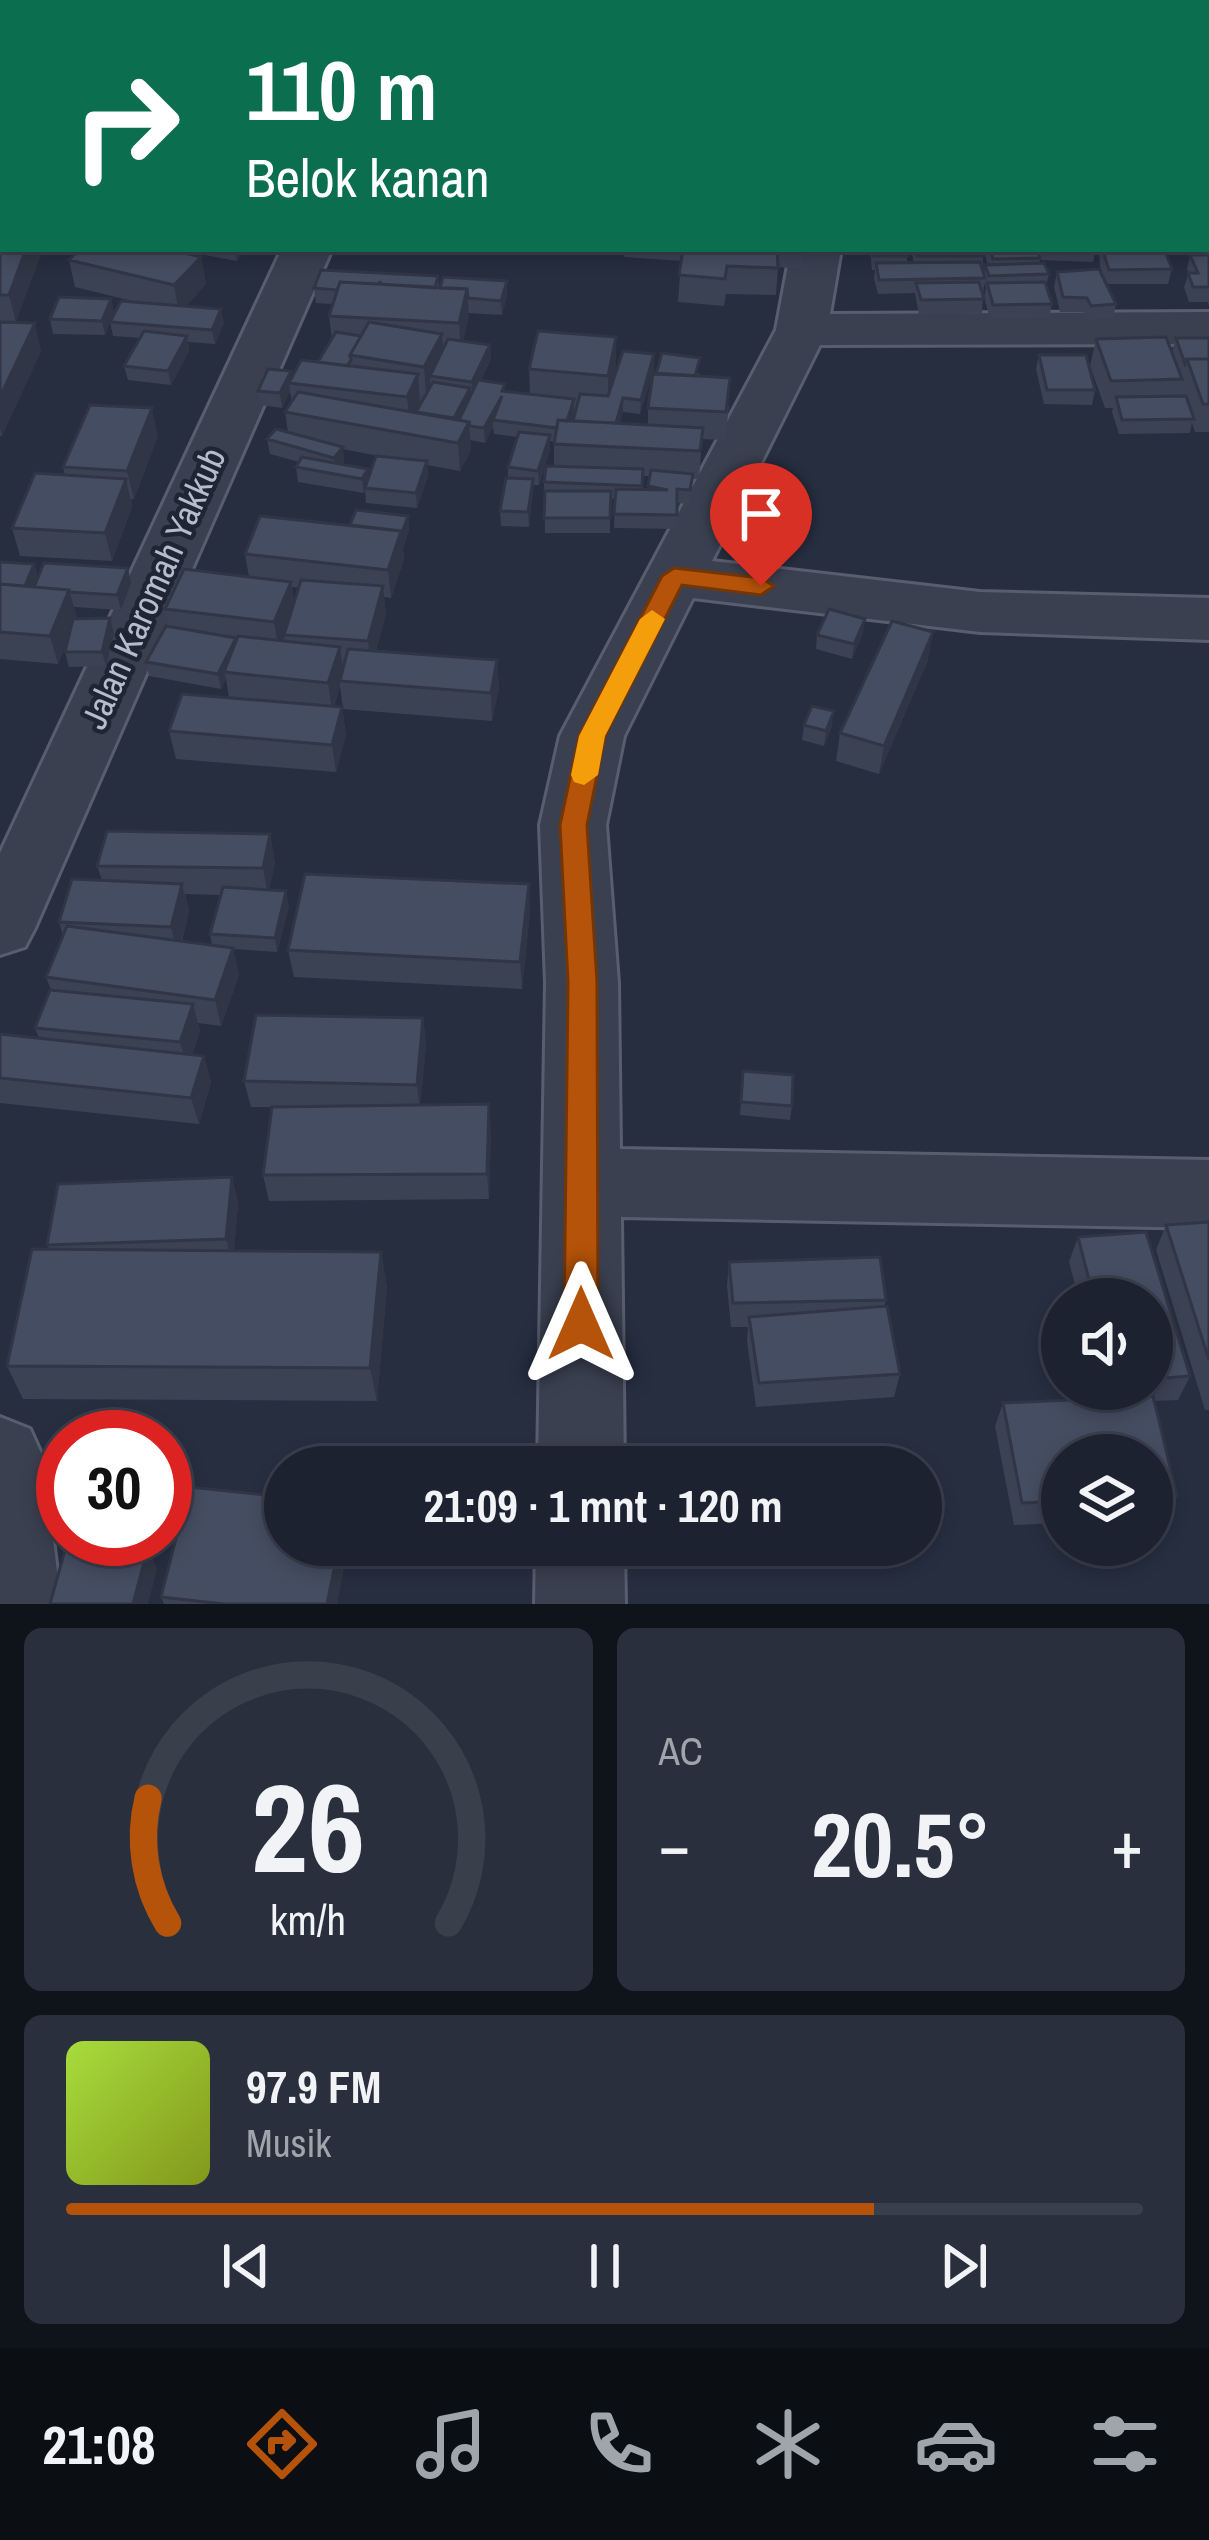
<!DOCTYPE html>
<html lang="id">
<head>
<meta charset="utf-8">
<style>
	:root { --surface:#1c2230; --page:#292f3c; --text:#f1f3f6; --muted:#a0a4ab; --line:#3a3f4c; --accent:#b45309 }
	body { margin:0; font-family:"Archivo Narrow",sans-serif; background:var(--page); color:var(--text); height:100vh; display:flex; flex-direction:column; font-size:45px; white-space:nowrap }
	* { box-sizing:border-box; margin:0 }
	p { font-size:39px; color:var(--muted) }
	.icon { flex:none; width:66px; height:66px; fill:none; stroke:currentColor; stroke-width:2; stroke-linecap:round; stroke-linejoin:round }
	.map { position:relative; height:1604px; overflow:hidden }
	.side { display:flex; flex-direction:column; gap:24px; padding:24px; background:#0f131a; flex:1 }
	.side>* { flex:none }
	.banner { position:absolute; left:0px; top:0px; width:1209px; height:252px; box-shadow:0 6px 18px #0003,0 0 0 3px var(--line); background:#0b6e4f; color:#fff; overflow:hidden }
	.buttons { position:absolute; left:1041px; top:1278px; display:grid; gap:24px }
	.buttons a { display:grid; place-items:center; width:132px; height:132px; border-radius:50%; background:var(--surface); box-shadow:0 6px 18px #0003,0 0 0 3px var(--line); font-size:60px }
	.speed { position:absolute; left:36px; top:1410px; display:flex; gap:24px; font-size:60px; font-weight:700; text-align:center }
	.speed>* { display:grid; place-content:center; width:156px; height:156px; border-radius:50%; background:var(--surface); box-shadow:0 6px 18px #0003,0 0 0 3px var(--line); line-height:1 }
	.speed .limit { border:18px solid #d22; background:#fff; color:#111 }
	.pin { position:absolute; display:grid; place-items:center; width:102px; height:102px; color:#fff; margin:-123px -51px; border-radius:50% 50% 50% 0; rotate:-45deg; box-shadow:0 0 12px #0007 }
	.pin .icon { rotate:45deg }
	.me { position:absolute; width:132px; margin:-66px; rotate:0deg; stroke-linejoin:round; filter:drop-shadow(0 0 9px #0008) }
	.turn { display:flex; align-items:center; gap:42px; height:252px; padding:0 48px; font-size:54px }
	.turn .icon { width:156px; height:156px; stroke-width:2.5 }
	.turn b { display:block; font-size:84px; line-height:102px }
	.big { font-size:90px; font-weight:700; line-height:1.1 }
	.side .tile { flex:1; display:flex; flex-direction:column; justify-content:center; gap:18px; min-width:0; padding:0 42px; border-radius:18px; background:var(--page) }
	.side .dial { align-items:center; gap:0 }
	.dial svg { height:312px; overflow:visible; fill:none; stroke:var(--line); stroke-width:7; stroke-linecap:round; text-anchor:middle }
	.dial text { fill:var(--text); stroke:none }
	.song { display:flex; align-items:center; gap:36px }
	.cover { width:144px; height:144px; border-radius:18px; background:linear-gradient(135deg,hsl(80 70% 55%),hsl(70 70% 35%)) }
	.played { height:12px; border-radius:6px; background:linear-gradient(90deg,var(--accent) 75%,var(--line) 75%) }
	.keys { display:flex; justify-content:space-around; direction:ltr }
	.heat { display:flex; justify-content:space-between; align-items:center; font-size:66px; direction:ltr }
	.side .tiles { flex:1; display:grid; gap:24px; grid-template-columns:1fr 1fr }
	.tile:last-child { grid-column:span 2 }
	.trip { position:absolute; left:264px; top:1446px; width:678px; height:120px; border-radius:60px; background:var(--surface); box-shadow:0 6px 18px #0003,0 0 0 3px var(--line); font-weight:700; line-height:120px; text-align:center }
	.tabs { display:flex; height:192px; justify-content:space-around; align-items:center; background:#0b0e13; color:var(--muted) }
	.tabs .icon { width:84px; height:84px }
	.tabs .current { color:var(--accent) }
	.tabs b { font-size:54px; color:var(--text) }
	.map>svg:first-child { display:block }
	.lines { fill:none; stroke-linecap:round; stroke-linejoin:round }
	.minor-casing { stroke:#585e6e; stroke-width:6 }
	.minor { fill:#3a4050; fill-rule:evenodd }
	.wall { fill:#3b4254; fill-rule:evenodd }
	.shaded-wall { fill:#303645 }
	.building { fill:#454d62; stroke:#303645; stroke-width:3 }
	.route { fill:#b45309; stroke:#753606; stroke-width:3 }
	.slow { fill:#f59e0b }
	.labels { text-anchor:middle; stroke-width:9; stroke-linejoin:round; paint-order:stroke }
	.street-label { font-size:36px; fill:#b6bccb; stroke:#1f2535 }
</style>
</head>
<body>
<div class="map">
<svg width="1209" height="1604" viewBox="0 0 1209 1604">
	<rect width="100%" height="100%" fill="#262e40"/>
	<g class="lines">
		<defs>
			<path id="minor" d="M134,0H176L133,3Z
				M425,0H467L424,3Z
				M1206,85H1209V111H1206Z
				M3,109V137L0,138V110Z
				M282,249H332L35,928L25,947L0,955V853Z
				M791,249H841L830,314L1209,312V344L820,345L712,561L980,592L1209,598V640L980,632L693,598L624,736L606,825L618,983L620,1149L1209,1160V1228L621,1217L624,1467H538L546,983L540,825L560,736L776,330Z
				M0,1417L30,1429L43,1458L61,1604H0Z
				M536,1545H624L625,1604H535Z"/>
		</defs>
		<use href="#minor" class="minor-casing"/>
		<use href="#minor" class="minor"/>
	</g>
	<path class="wall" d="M156,0H398L397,3H155Z
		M402,0H427V3H402Z
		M1178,0H1209V94H1206V3H1179Z
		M1206,122H1209V179L1206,172Z
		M0,125L3,211L0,218L16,322L41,351L2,436H0Z
		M1209,218V307L1208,302H1189L1184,287L1189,273L1187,269L1190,255H1195L1194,249H1206Z
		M172,249H246L237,261Z
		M395,249H479L477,254Z
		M624,249H804L802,269L778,267L776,295L726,294L724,306L678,302L681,261L624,257Z
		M870,249H907V263H914L911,249H982L984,274L985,265H988L983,249H1096L1093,262L1040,260L1039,263L1049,274L1046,286L1052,304L1049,318L990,319L984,297L986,288L984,283L982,313L919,315L915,293L878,294L874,278L875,270H872Z
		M1099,249H1153L1172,269L1168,284H1106L1116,304L1113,318L1088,320L1084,312H1060L1054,287L1057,272L1106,284L1100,266Z
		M201,257L206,284L186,306L224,323L215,344L188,342L189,351L171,385L128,380L124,366L140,338L113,336L110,322L105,335L53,334L50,319L111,299L114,313L136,302L75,287L69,260Z
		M438,276L439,288L507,295L502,315L468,313L463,341L490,345L491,359L481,380L506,391L530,394L529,369L616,337V364L611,388L654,354V369L640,414L623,412L620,423L648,425V408L700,372L698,376L729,406L725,440L702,439L699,479H693L689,504L677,503L676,529L614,528L615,499H610V533H545L544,482L554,467V442L550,441V450L539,485H533L529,527L501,526L500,511L508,478V467L518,437L494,434L493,427L485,443L470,440L471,450L460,471L427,465L428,476L417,508L366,503L365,491L364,493L298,482L296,467L299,462L270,454L267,439L288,432L285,412L292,402L290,391L282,408L260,405L258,391L292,378L318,362L332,339L329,316L333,304L316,303L314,288ZM343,449L383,457L368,478L342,464L344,462ZM643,476H650L648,490L643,489Z
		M1176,338H1209V432H1195L1192,423L1190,433L1119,434L1112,412L1113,408H1105L1090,366L1096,339L1172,352Z
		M1039,355L1095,390L1092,405L1044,404L1036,369Z
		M158,436L134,499H131L132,507L112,561L20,556L12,528L65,475L63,467Z
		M408,516L409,530L403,548L404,559L391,598L384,597L386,614L376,651L497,660L499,688L492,721L343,709L340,686L334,707H342L346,735L336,772L176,759L169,731L229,698L226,679L221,689L149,676L146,662L169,627L165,609L249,577L245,554L350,525ZM292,587L298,588L294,601Z
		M0,562L34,564L38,577L131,583L121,610L74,607L76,619L110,618L114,633L106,666L69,667L65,652L68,640L58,664L0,659Z
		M863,633L852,659L816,649L817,635Z
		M928,660L879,774L836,761L840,733Z
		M804,725L832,726L824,746L802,740Z
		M270,834L275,862L269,890L289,906L277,952L233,949L239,975L221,1026L198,1023L200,1031L192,1055L204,1056L211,1083L199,1124L0,1103V1034L39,1038L35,1028L51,990L46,977L63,936L59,922L102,880L97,866ZM185,894L220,895L210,934L212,945L182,941L189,911Z
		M529,884L530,912L522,989L294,977L288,950Z
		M423,1018L426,1045L420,1105L491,1130L489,1199L269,1201L263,1175L272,1107H251L244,1081Z
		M743,1071L792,1106L790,1120L740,1115Z
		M232,1177L238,1203L234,1250L381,1252L387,1286L377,1401L23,1399L7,1366L49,1249L47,1245Z
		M1209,1222V1410H1205L1156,1250L1166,1225Z
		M1146,1232L1190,1376L1178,1400L1154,1401L1177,1496L1166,1518L1152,1519V1455H1062V1523L1014,1525L995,1426L1003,1403L1105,1398L1103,1389H1152V1299H1079L1069,1262L1078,1237Z
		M729,1262L886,1300L884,1307L900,1374L894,1397L756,1407L747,1341L748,1327H731L727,1286Z
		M348,1545L337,1604H164L161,1597Z"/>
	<path class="shaded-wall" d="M3,91V118H0V92Z
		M3,134V211L0,219V142Z
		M26,249H43L16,322L9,295Z
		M235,249H246L237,261Z
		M201,257L206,284L179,313L174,285Z
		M507,281V295L502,315L501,301Z
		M467,289L469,317L461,351L459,323Z
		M111,299L114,313L105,335L102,321Z
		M221,309L224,323L215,344L212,330Z
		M35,323L41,351L2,436L0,428V397Z
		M442,334L444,362L430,376V386L426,394L424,367Z
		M187,336L189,351L171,385L168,371Z
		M616,337V364L608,403V376Z
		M490,345L491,359L473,396L472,382Z
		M654,354V369L640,414L641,400Z
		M291,371L292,383H289L290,391L282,408L280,393Z
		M418,374L420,401L410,425L407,397Z
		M470,388L471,402L460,424L454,418Z
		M502,396L493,420V427L485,443L484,428Z
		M623,398V412L614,443L615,429Z
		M574,399V413L565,443L564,428Z
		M152,408L158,436L134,499L127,471Z
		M469,422L471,450L460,471L458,443Z
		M550,435V450L539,485L538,471Z
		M343,447L344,462L336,472L334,458Z
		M427,461L428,476L417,508L416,493Z
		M368,469L369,484L364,493L362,479Z
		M126,479L132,507L112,561L105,533Z
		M533,479V493L529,527L528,512Z
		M408,516L409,530L403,548L404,559L391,598L388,570Z
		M34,564L38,578L28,604L24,590Z
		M128,568L131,583L121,610L117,595Z
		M291,582L296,610L279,650L274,622Z
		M383,586L386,614L371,669L368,641Z
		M69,590L77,617L58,664L50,636Z
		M110,618L114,633L106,666L102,652Z
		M865,619L863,633L852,659L854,644Z
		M933,632L928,660L879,774L884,746Z
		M236,638L224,672L226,679L221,689L218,674Z
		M340,647L344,675L340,681V686L332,711L328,683Z
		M497,660L499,688L492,721L491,693Z
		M342,707L346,735L336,772L332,745Z
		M834,711L832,726L824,746L826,731Z
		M270,834L275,862L268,896L263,868Z
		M182,884L189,911L178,954L171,927Z
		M529,884L530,912L522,989L520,962Z
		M286,891L289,906L277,952L275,938Z
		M233,948L239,975L221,1026L215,1000Z
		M193,1004L200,1031L188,1069L180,1042Z
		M423,1018L426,1045L420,1111L417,1085Z
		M204,1056L211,1083L199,1124L191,1098Z
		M489,1104L491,1130L489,1199L487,1174Z
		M232,1177L238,1203L233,1264L226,1239Z
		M381,1252L387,1286L377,1401L370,1368Z
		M339,1545H348L337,1604H327Z
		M148,1547L157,1569L148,1604H133Z"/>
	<path class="building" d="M156,0H218V3H155Z
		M269,0H319L372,3H268Z
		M467,0H509V3H467Z
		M509,0H527L552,1L551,3H509Z
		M565,0H626L625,3H564Z
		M631,0H696H665V3H631Z
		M665,0L702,1V3H665Z
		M710,0H782L805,2L710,3Z
		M825,0H863V3H825Z
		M1030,0H1074L1075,3H1031Z
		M1126,0H1175L1176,3H1128Z
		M1198,0H1209V20L1206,15V3H1199Z
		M0,37H3V91L0,92Z
		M1206,44H1209V68H1206Z
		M1206,122H1209V157L1206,150Z
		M1206,217L1209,218V253L1201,252L1200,249H1206Z
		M0,218H3V249H26L9,295H0Z
		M80,249H168L201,257L174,285L69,260Z
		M683,249H777L778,268L727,266L725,279L679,275Z
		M873,249H907L908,256H873Z
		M916,249H982L984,256H917Z
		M990,249H1037L1040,258L993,259Z
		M1139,249L1165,251L1172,269L1109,270L1103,251Z
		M1190,255H1209V287H1193L1188,273H1198Z
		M980,262L985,278L879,280L876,263Z
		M1044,263L1049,274L989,276L985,265Z
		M1099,269L1116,304L1091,306L1087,298L1063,297L1057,272Z
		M321,270L438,276L435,288L380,284V281L379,284L340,282L337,290L314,288Z
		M443,277L507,281L501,301L468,298L467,289L440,288Z
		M340,282L467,289L459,323L329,316Z
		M979,282L984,299L921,300L916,283Z
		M1045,282L1052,304L993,305L987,283Z
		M59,297L111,299L102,321L50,319Z
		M121,301L221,309L212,330L110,322Z
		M0,322L35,323L0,397Z
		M369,322L442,334L424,367L350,355Z
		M144,331L187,336L168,371L124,366Z
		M538,331L616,337L608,376L529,369Z
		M336,332L361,336L350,355L351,360L347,366L318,362Z
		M1166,337L1182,379L1111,381L1096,339Z
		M1176,338H1209V359H1187L1185,364Z
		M448,339L490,345L472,382L430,376Z
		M623,351L654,354L641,400L623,398L616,423L573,421L580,394L608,396Z
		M662,353L700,358L695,376L656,374Z
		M1039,355H1086L1095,390H1047Z
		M1187,359H1209V404H1203Z
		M301,360L418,374L407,397L289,383Z
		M268,369L291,371L280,393L258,391Z
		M653,373L730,378L726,412L648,408Z
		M478,380L505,384L502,391L574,399L567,421L558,420L557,428L493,420L502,396L484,428L470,426L469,422L459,420Z
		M433,382L470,388L454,418L416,412Z
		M298,392L469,422L458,443L285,412Z
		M1186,396L1194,419L1122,420L1116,397Z
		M90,405L152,408L127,471L63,467Z
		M558,420L703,428L700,451L554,444Z
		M276,429L343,447L334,458L267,439Z
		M519,432L550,435L538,471L508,467Z
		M376,456L427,461L416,493L365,488Z
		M302,457L368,469L362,479L296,467Z
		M546,466L643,469L642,486L544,482Z
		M651,470L693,474L690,490L677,489V515L614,514L616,489L668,490L648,486Z
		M35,473L126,479L105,533L12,528Z
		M506,478L533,479L528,512L500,511Z
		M545,491H611L610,518H544Z
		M356,510L408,516L402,533L401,531L350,525Z
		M260,516L401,531L388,570L245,554Z
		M0,562L34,564L25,586L0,584Z
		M44,563L128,568L117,595L68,592L69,590L34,587Z
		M184,569L291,582L274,622L165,609Z
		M301,580L383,586L368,641L284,635Z
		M0,584L69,590L50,636L0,632Z
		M829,609L865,619L854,644L817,635Z
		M110,618L102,652H65L73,619Z
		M892,621L933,632L884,746L840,733Z
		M166,626L236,638L218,674L146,662Z
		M238,636L340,647L328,683L224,672Z
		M348,649L497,660L491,693L340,681Z
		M182,694L342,707L332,745L169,731Z
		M812,706L834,711L826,731L804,725Z
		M107,831L270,834L263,868L97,866Z
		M305,874L529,884L520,962L288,950Z
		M72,879L182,884L171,927L59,922Z
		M223,887L286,891L275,938L210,934Z
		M67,926L233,948L215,1000L46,977Z
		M50,990L193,1004L180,1042L35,1028Z
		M256,1015L423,1018L417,1085L244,1081Z
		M0,1034L204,1056L191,1098L0,1078Z
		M743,1071L793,1075L792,1106L741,1102Z
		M489,1104L487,1174L263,1175L272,1107Z
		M232,1177L226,1239L47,1245L58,1184Z
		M1209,1222V1360L1166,1225Z
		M1146,1232L1190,1376L1152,1379V1299H1094L1078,1237Z
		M32,1249L381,1252L370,1368L7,1366Z
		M880,1257L886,1300L733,1303L729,1262Z
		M887,1306L900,1374L759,1383L749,1317Z
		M1153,1396L1177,1496L1152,1497V1455H1062V1501L1022,1503L1003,1403Z
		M189,1487L285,1497V1545H339L327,1604H224L161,1597Z
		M68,1539L148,1547L133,1604H50Z"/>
	<path class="route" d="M674,568L761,578L774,586L761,595L682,585L605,736L587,825L597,982L598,1324L593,1336L581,1340L569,1336L564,1324L568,982L560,825L579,736L662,576Z"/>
	<path class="slow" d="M652,610L665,619L605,736L598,775L584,785L574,782L571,775L579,736L640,619Z"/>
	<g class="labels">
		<g class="street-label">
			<text transform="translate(153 588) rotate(-66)" y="13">Jalan Karomah Yakkub</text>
		</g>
	</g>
</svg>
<div class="buttons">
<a><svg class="icon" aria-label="sound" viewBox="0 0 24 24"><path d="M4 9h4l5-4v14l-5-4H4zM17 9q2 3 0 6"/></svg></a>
<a><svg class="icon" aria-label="layers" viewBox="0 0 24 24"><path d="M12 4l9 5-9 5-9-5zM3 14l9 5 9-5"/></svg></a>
</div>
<div class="speed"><div class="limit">30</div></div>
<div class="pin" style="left:761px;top:586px;background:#d93025"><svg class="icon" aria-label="arrive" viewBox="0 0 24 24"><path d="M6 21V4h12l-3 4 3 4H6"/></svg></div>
<svg class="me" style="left:581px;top:1324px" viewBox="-20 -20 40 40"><path d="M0-17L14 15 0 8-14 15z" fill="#b45309" stroke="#fff" stroke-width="4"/></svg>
<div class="trip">21:09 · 1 mnt · 120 m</div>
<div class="banner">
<div class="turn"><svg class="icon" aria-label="right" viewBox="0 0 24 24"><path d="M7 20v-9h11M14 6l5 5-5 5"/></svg><div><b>110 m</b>Belok kanan</div></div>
</div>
</div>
<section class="side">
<div class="tiles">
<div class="tile dial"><svg viewBox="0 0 100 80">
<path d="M14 69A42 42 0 1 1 86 69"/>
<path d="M14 69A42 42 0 0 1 9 37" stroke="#b45309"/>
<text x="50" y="56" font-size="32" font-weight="700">26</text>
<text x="50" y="72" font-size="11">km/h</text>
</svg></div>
<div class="tile"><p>AC</p>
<div class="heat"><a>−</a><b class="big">20.5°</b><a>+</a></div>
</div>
<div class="tile">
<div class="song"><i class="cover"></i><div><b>97.9 FM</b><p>Musik</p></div></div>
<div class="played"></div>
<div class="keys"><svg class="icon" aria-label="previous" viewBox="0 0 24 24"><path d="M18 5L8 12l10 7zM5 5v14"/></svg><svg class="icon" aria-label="pause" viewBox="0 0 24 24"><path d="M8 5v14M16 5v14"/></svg><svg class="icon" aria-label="next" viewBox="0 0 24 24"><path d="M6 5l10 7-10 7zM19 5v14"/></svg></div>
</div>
</div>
</section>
<nav class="tabs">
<b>21:08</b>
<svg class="icon current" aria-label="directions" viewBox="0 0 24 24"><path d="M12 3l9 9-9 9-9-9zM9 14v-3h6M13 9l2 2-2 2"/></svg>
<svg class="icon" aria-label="music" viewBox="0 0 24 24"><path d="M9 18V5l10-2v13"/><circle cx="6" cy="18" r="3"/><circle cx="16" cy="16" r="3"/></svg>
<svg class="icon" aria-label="phone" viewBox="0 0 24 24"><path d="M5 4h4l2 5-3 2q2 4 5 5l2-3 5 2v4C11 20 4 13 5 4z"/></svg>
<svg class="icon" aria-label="climate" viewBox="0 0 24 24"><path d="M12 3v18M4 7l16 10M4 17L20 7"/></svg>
<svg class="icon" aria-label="car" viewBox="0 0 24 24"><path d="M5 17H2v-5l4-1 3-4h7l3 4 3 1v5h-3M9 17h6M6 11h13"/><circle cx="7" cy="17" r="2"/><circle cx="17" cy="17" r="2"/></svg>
<svg class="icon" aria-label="filters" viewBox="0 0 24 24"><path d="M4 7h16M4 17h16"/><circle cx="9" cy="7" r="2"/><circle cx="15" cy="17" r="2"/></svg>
</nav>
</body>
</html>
